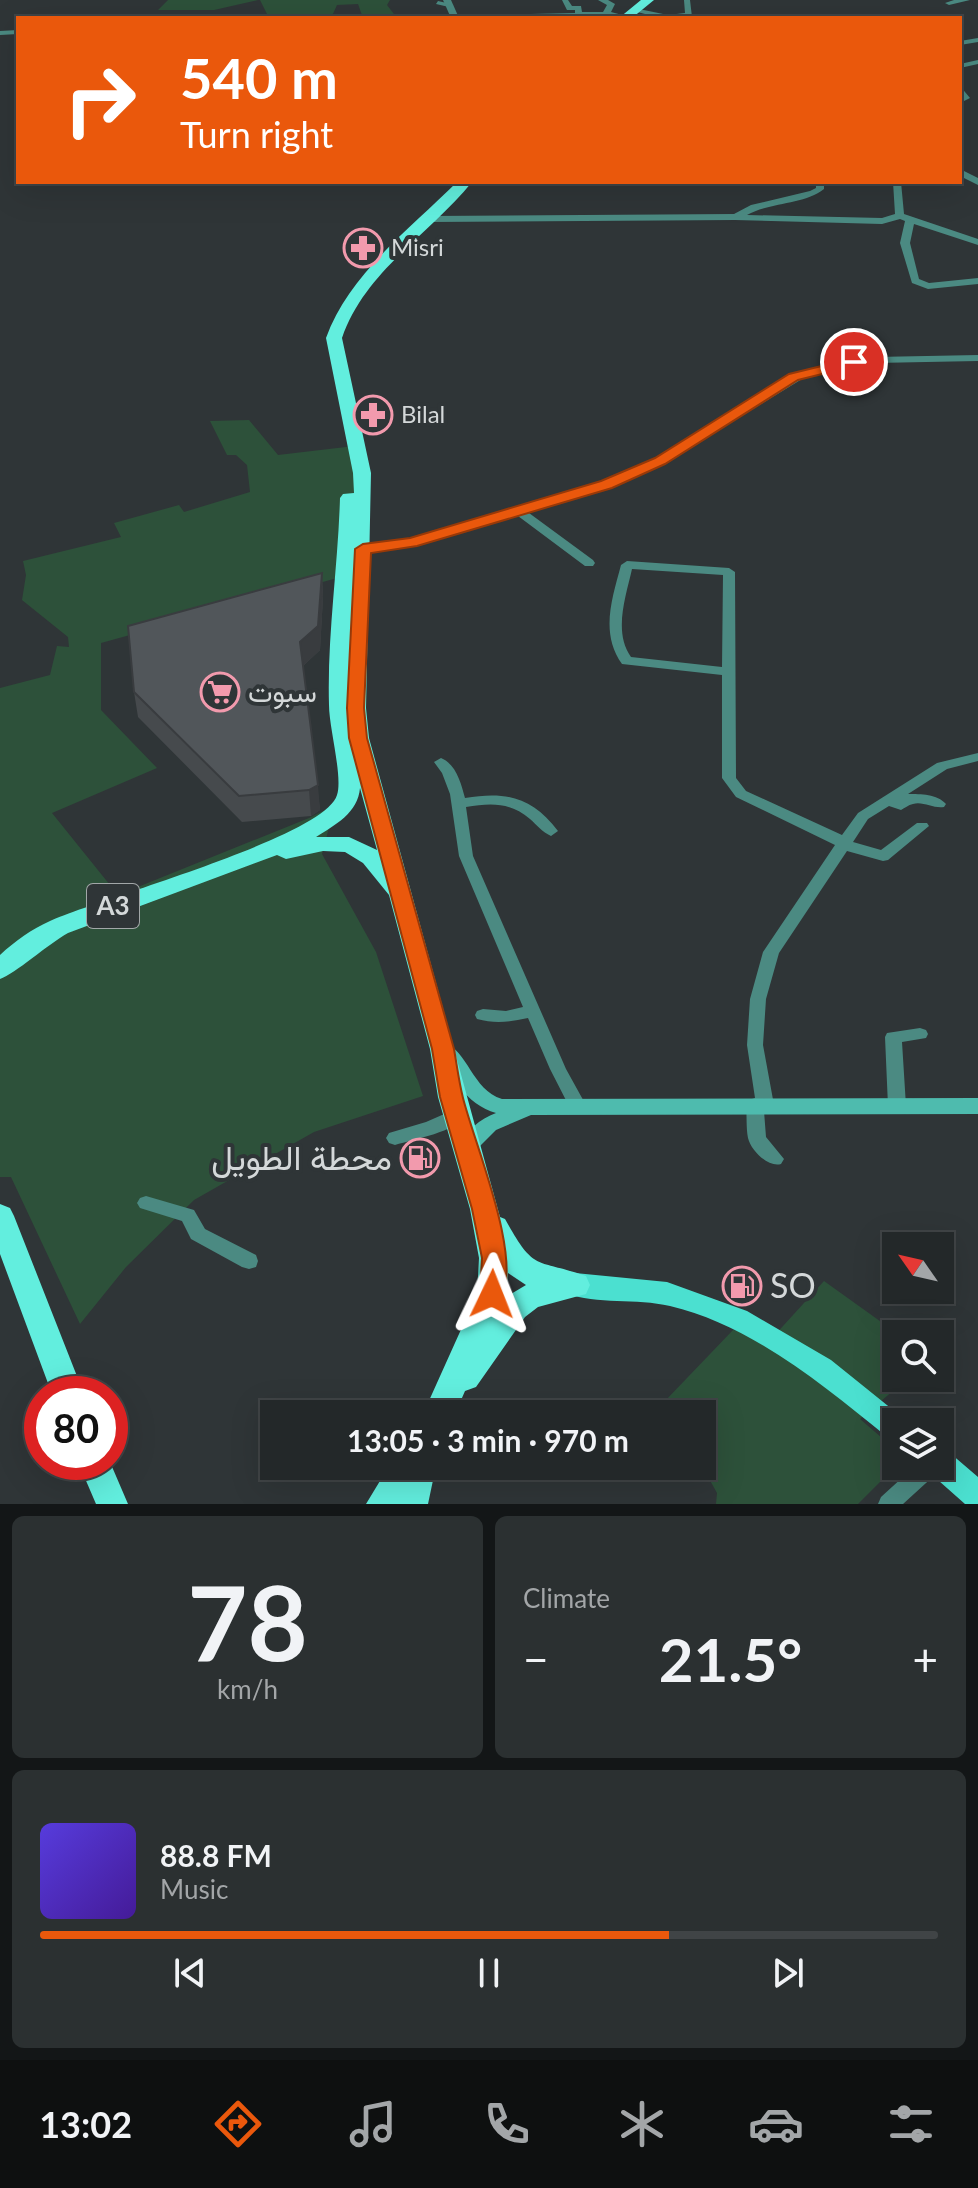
<!DOCTYPE html>
<html lang="en">
<head>
<meta charset="utf-8">
<style>
	:root { --surface:#232829; --page:#2b3031; --text:#f1f3f6; --muted:#a3a6a8; --line:#404446; --accent:#ea580c }
	body { margin:0; font-family:Lato,Vazirmatn,sans-serif; background:var(--page); color:var(--text); height:100vh; display:flex; flex-direction:column; font-size:30px; white-space:nowrap }
	* { box-sizing:border-box; margin:0 }
	p { font-size:26px; color:var(--muted) }
	.icon { flex:none; width:44px; height:44px; fill:none; stroke:currentColor; stroke-width:2; stroke-linecap:round; stroke-linejoin:round }
	.map { position:relative; height:1504px; overflow:hidden }
	.drawer { display:flex; flex-direction:column; gap:12px; padding:12px; background:#131617; flex:1 }
	.drawer>* { flex:none }
	.top-card { position:absolute; left:16px; top:16px; width:946px; height:168px; border-radius:0px; box-shadow:0 8px 32px #0002,0 0 0 2px var(--line); background:#ea580c; color:#fff; overflow:hidden }
	.needle { width:52px; rotate:304deg }
	.tools { position:absolute; left:882px; top:1232px; display:grid; gap:16px }
	.tools a { display:grid; place-items:center; width:72px; height:72px; border-radius:0px; background:var(--surface); box-shadow:0 8px 32px #0002,0 0 0 2px var(--line); font-size:40px }
	.speed { position:absolute; left:24px; top:1376px; display:flex; gap:16px; font-size:40px; font-weight:700; text-align:center }
	.speed>* { display:grid; place-content:center; width:104px; height:104px; border-radius:50%; background:var(--surface); box-shadow:0 8px 32px #0002,0 0 0 2px var(--line); line-height:1 }
	.speed .limit { border:12px solid #d22; background:#fff; color:#111 }
	.pin { position:absolute; display:grid; place-items:center; width:68px; height:68px; color:#fff; margin:-34px; border:4px solid #fff; border-radius:50%; box-shadow:0 2px 8px #0007 }
	.me { position:absolute; width:88px; margin:-44px; rotate:2deg; stroke-linejoin:round; filter:drop-shadow(0 0 6px #0008) }
	.turn { display:flex; align-items:center; gap:28px; height:168px; padding:0 32px; font-size:36px }
	.turn .icon { width:104px; height:104px; stroke-width:2.5 }
	.turn b { display:block; font-size:56px; line-height:68px }
	.big { font-size:60px; font-weight:700; line-height:1.1 }
	.drawer .tile { flex:1; display:flex; flex-direction:column; justify-content:center; gap:12px; min-width:0; padding:0 28px; border-radius:12px; background:var(--page) }
	.drawer .dial { align-items:center; gap:0 }
	.dial b { font-size:104px; line-height:1 }
	.song { display:flex; align-items:center; gap:24px }
	.cover { width:96px; height:96px; border-radius:12px; background:linear-gradient(135deg,hsl(250 70% 55%),hsl(260 70% 35%)) }
	.played { height:8px; border-radius:4px; background:linear-gradient(90deg,var(--accent) 70%,var(--line) 70%) }
	.keys { display:flex; justify-content:space-around; direction:ltr }
	.heat { display:flex; justify-content:space-between; align-items:center; font-size:44px; direction:ltr }
	.drawer .tiles { flex:1; display:grid; gap:12px; grid-template-columns:1fr 1fr }
	.tile:last-child { grid-column:span 2 }
	.trip { position:absolute; left:260px; top:1400px; width:456px; height:80px; border-radius:0px; background:var(--surface); box-shadow:0 8px 32px #0002,0 0 0 2px var(--line); font-weight:700; line-height:80px; text-align:center }
	.tabs { display:flex; height:128px; justify-content:space-around; align-items:center; background:#0e1010; color:var(--muted) }
	.tabs .icon { width:56px; height:56px }
	.tabs .selected { color:var(--accent) }
	.tabs b { font-size:36px; color:var(--text) }
	.map>svg:first-child { display:block }
	.green { fill:#2d513a }
	.lines { fill:none; stroke-linecap:round; stroke-linejoin:round }
	.minor { fill:#4b8a82; fill-rule:evenodd }
	.tertiary { fill:#4b8a82; fill-rule:evenodd }
	.secondary { fill:#4ebbae; fill-rule:evenodd }
	.primary { fill:#4be0d0; fill-rule:evenodd }
	.trunk { fill:#62eede; fill-rule:evenodd }
	.wall { fill:#464a4d }
	.shaded-wall { fill:#393c3f }
	.building { fill:#51565a; stroke:#393c3f; stroke-width:2 }
	.route { fill:#ea580c; stroke:#983908; stroke-width:2 }
	.labels { text-anchor:middle; stroke-width:8; stroke-linejoin:round; paint-order:stroke }
	.far-poi-label { font-size:24px; fill:#d4d8d9; stroke:#2f3537; text-anchor:start }
	.shield { fill:#2f3537; stroke:#a2a7a8; stroke-width:2 }
	.shield-label { font-size:26px; font-weight:bold; fill:#d4d8d9 }
	.poi-label { font-size:28px; fill:#d4d8d9; stroke:#2f3537; text-anchor:start }
	.near-poi-label { font-size:34px; fill:#d4d8d9; stroke:#2f3537; text-anchor:end }
</style>
</head>
<body>
<div class="map">
<svg width="978" height="1504" viewBox="0 0 978 1504">
	<rect width="100%" height="100%" fill="#2f3537"/>
	<path class="green" d="M168,0H258L214,10H158Z
		M260,0H390L387,5L397,18H363L358,4L337,5L332,16L269,18Z
		M249,420L278,455L363,445L348,575L101,643V710L157,768L52,813L118,895L309,818L335,805L322,854L376,952L423,1096L314,1132L194,1200L126,1267L80,1324L11,1177H0V688L50,675L57,646L69,647L68,637L22,600L26,575L23,561L121,537L114,523L179,505L184,512L250,492L247,465L236,455H227L210,421Z
		M824,1281L898,1334L896,1378H908L860,1419L896,1450V1466L858,1504H716L717,1493L702,1466V1414H672L664,1402L733,1330L773,1337Z"/>
	<g class="lines">
		<path class="minor" d="M562,0H568L572,6H581L582,12H603L607,5L598,0H608L615,4L611,12L630,17L429,18L433,16L575,13V10H567Z
			M684,0H690L692,17L660,18L630,10L634,8L668,15L685,13Z
			M954,0H970L949,5L945,3Z
			M438,1L451,4L453,5L449,7L436,4Z
			M18,30V34L0,35V31Z
			M978,38V42L960,45V41Z
			M978,60V64L960,68V64Z
			M960,86L970,98L960,103Z
			M960,169L978,178V185L960,176Z
			M816,182H824V189C804,205 770,202 747,215L882,218L895,214L893,182H901L904,214L978,239V245L914,224L910,243L919,279L929,283L978,278V284L928,289L912,283L900,243L905,221L900,219L882,224L735,220L430,222L425,219L430,216L734,214L751,205L810,191L816,188Z
			M978,355V361L875,363L807,376L676,456L630,479L529,513L593,560L595,563L593,566H585L518,516L411,546L363,553L357,549L363,545L410,539L516,510L622,475L668,452L800,371L875,357Z
			M627,561L729,568L735,572L736,778L746,791L842,835L858,813L937,763L978,753V761L947,769L908,794C921,794 937,794 946,804L944,807C934,809 923,801 913,804C908,805 905,808 901,810L889,806L868,819L853,842L881,850L917,823H927L929,826L888,860L883,861L847,851L779,953L766,999L763,1045L774,1105L771,1110L764,1111L766,1137L784,1159L781,1164C769,1168 751,1151 748,1138C746,1128 747,1115 746,1105L749,1100L755,1098L747,1045L750,999L763,952L835,845L736,797L722,778V675L622,664C600,633 612,599 621,565ZM632,569L723,575L722,667L631,657C613,632 626,596 632,569Z
			M441,758C456,764 461,783 465,798C506,791 532,797 558,831L551,836C542,832 537,825 530,819C510,802 491,803 466,807L473,856L566,1069L587,1107L584,1112L578,1114L572,1112L550,1069L528,1018C510,1022 495,1024 477,1019L475,1015L477,1011L483,1009L506,1011L523,1007L459,856L450,794L442,773L434,762Z
			M920,1028L926,1030L928,1034L926,1038L902,1042L906,1106L903,1111L897,1113L891,1111L888,1106L885,1037L887,1033Z
			M458,1108L464,1110L467,1115C455,1132 415,1139 395,1145L389,1143L386,1138L389,1133L426,1122Z
			M146,1196L194,1210L205,1229L256,1255L258,1261L256,1267L249,1269L242,1267L191,1239L182,1221L140,1208L137,1203L140,1198Z
			M940,1465V1466L937,1473L903,1504H878L881,1497L915,1466Z"/>
		<path class="tertiary" d="M443,0H451L459,18H451Z"/>
		<path class="secondary" d="M443,1042C468,1050 472,1090 502,1099L978,1098V1114L531,1115L496,1130L474,1152L467,1154L460,1152L457,1146C466,1131 480,1119 496,1113C467,1105 448,1074 433,1049L436,1044Z"/>
		<path class="primary" d="M575,1273L667,1282L747,1311L831,1360L908,1422H896V1440L886,1436C823,1385 751,1325 670,1306C636,1298 598,1305 565,1293L561,1285L565,1277Z
			M940,1449L950,1453L978,1477V1504H965L930,1473L927,1466H940Z"/>
		<path class="trunk" d="M641,0H654L632,18H619Z
			M457,182H472C429,235 365,271 342,338L371,473L366,708L369,738L500,1217L505,1219C535,1273 534,1258 586,1276L590,1285L586,1294L538,1307L525,1317L476,1387L465,1391L455,1414H423L477,1294L479,1258L470,1209L438,1097L430,1049L389,895L363,863L345,852L323,851L286,859L277,855L68,933C48,944 15,974 0,979V955C15,941 32,929 50,921C97,899 325,837 337,795C343,777 329,728 329,705C327,636 338,567 340,498L343,494L354,493L353,473L326,338C349,274 410,229 457,182ZM360,788L377,850L349,837H316C335,825 358,813 360,788ZM508,1273L526,1285L506,1297Z
			M0,1204L10,1208L14,1216L84,1394H52L0,1254Z
			M78,1462H110L128,1504H96Z
			M389,1466H436L428,1504H366Z"/>
	</g>
	<path class="wall" d="M322,573L323,597L320,650L303,666L320,810L311,816L242,822L138,717L134,692Z"/>
	<path class="shaded-wall" d="M322,573L323,597L320,650L302,667L300,642Z
		M318,785L320,810L311,816L309,790Z"/>
	<path class="building" d="M322,573L318,626L300,642L318,785L309,790L239,796L134,692L128,626Z"/>
	<path class="route" d="M854,358L859,359V365L798,380L665,464L612,488L417,546L371,553L364,708L367,738L454,1049C457,1066 459,1082 463,1098C475,1146 523,1257 501,1301L492,1305L483,1301L480,1294L482,1258L472,1209L440,1097L432,1049L349,738L347,708L355,549L363,544L410,538L601,481L655,458L789,374Z"/>
	<defs>
		<symbol id="pharmacy-ring" viewBox="-11 -11 22 22"><circle r="9.5" fill="#2f3537" stroke="#f29aad" stroke-width="1.5"/><path d="M-2-6h4v4h4v4h-4v4h-4v-4h-4v-4h4Z" fill="#f29aad"/></symbol>
		<symbol id="supermarket-ring" viewBox="-11 -11 22 22"><circle r="9.5" fill="#2f3537" stroke="#f29aad" stroke-width="1.5"/><path d="M-6-5.5h2.5l.6 2H6L4.5 2H-2.5L-4.4-4H-6ZM-1.5 3.2a1.3 1.3 0 1 0 .1 0ZM3 3.2a1.3 1.3 0 1 0 .1 0Z" fill="#f29aad"/></symbol>
		<symbol id="fuel-ring" viewBox="-11 -11 22 22"><circle r="9.5" fill="#2f3537" stroke="#f29aad" stroke-width="1.5"/><path d="M-5.5-6h7V0h2V4h1.3V-2.5L3-4.5l.8-.8L6-3V5H2.5V1h-1V6h-7ZM-4.2-4.7v3.2H.2V-4.7Z" fill="#f29aad"/></symbol>
	</defs>
	<g fill-rule="evenodd">
		<use href="#pharmacy-ring" x="341" y="226" width="44" height="44"/>
		<use href="#pharmacy-ring" x="351" y="393" width="44" height="44"/>
		<use href="#supermarket-ring" x="198" y="670" width="44" height="44"/>
		<use href="#fuel-ring" x="398" y="1136" width="44" height="44"/>
		<use href="#fuel-ring" x="720" y="1264" width="44" height="44"/>
	</g>
	<g class="labels">
		<g class="far-poi-label">
			<text x="391" y="256">Misri</text>
			<text x="401" y="423">Bilal</text>
		</g>
		<rect class="shield" x="87" y="884" width="52" height="44" rx="6"/>
		<g class="shield-label">
			<text x="113" y="915">A3</text>
		</g>
		<g class="poi-label">
			<text x="248" y="702">سبوت</text>
		</g>
		<g class="near-poi-label">
			<text x="392" y="1170">محطة الطويل</text>
			<text x="770" y="1298" text-anchor="start">SO</text>
		</g>
	</g>
</svg>
<div class="tools">
<a><svg class="needle" viewBox="-14 -14 28 28"><path d="M0-13l5 13h-10z" fill="#e53935"/><path d="M0 13l5-13h-10z" fill="#a3a6a8"/></svg></a>
<a><svg class="icon" aria-label="search" viewBox="0 0 24 24"><circle cx="10" cy="10" r="6"/><path d="M15 15l6 6"/></svg></a>
<a><svg class="icon" aria-label="layers" viewBox="0 0 24 24"><path d="M12 4l9 5-9 5-9-5zM3 14l9 5 9-5"/></svg></a>
</div>
<div class="speed"><div class="limit">80</div></div>
<div class="pin" style="left:854px;top:362px;background:#d93025"><svg class="icon" aria-label="arrive" viewBox="0 0 24 24"><path d="M6 21V4h12l-3 4 3 4H6"/></svg></div>
<svg class="me" style="left:492px;top:1294px" viewBox="-20 -20 40 40"><path d="M0-17L14 15 0 8-14 15z" fill="#ea580c" stroke="#fff" stroke-width="4"/></svg>
<div class="trip">13:05 · 3 min · 970 m</div>
<div class="top-card">
<div class="turn"><svg class="icon" aria-label="right" viewBox="0 0 24 24"><path d="M7 20v-9h11M14 6l5 5-5 5"/></svg><div><b>540 m</b>Turn right</div></div>
</div>
</div>
<section class="drawer">
<div class="tiles">
<div class="tile dial"><b>78</b><p>km/h</p></div>
<div class="tile"><p>Climate</p>
<div class="heat"><a>−</a><b class="big">21.5°</b><a>+</a></div>
</div>
<div class="tile">
<div class="song"><i class="cover"></i><div><b>88.8 FM</b><p>Music</p></div></div>
<div class="played"></div>
<div class="keys"><svg class="icon" aria-label="previous" viewBox="0 0 24 24"><path d="M18 5L8 12l10 7zM5 5v14"/></svg><svg class="icon" aria-label="pause" viewBox="0 0 24 24"><path d="M8 5v14M16 5v14"/></svg><svg class="icon" aria-label="next" viewBox="0 0 24 24"><path d="M6 5l10 7-10 7zM19 5v14"/></svg></div>
</div>
</div>
</section>
<nav class="tabs">
<b>13:02</b>
<svg class="icon selected" aria-label="directions" viewBox="0 0 24 24"><path d="M12 3l9 9-9 9-9-9zM9 14v-3h6M13 9l2 2-2 2"/></svg>
<svg class="icon" aria-label="music" viewBox="0 0 24 24"><path d="M9 18V5l10-2v13"/><circle cx="6" cy="18" r="3"/><circle cx="16" cy="16" r="3"/></svg>
<svg class="icon" aria-label="phone" viewBox="0 0 24 24"><path d="M5 4h4l2 5-3 2q2 4 5 5l2-3 5 2v4C11 20 4 13 5 4z"/></svg>
<svg class="icon" aria-label="climate" viewBox="0 0 24 24"><path d="M12 3v18M4 7l16 10M4 17L20 7"/></svg>
<svg class="icon" aria-label="car" viewBox="0 0 24 24"><path d="M5 17H2v-5l4-1 3-4h7l3 4 3 1v5h-3M9 17h6M6 11h13"/><circle cx="7" cy="17" r="2"/><circle cx="17" cy="17" r="2"/></svg>
<svg class="icon" aria-label="filters" viewBox="0 0 24 24"><path d="M4 7h16M4 17h16"/><circle cx="9" cy="7" r="2"/><circle cx="15" cy="17" r="2"/></svg>
</nav>
</body>
</html>
